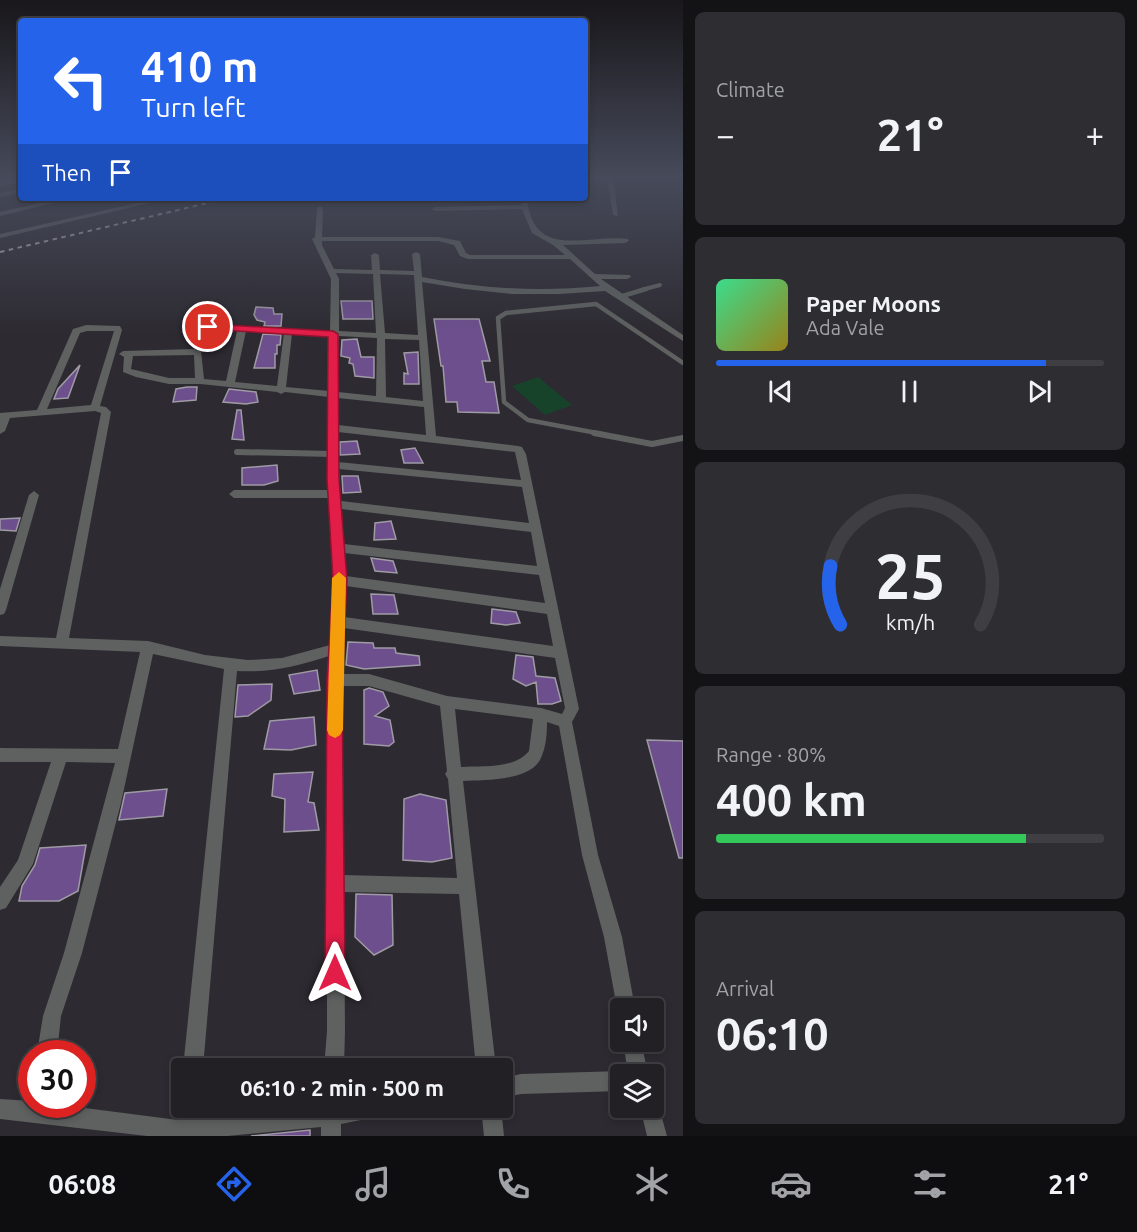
<!DOCTYPE html>
<html lang="en">
<head>
<meta charset="utf-8">
<style>
	:root { --surface:#222025; --page:#2e2d32; --text:#f1f3f6; --muted:#a2a3a7; --line:#3f3e42; --accent:#2563eb }
	body { margin:0; font-family:Ubuntu,sans-serif; background:var(--page); color:var(--text); height:100vh; display:flex; flex-direction:column; font-size:22px; white-space:nowrap }
	* { box-sizing:border-box; margin:0 }
	p { font-size:20px; color:var(--muted) }
	.icon { flex:none; width:33px; height:33px; fill:none; stroke:currentColor; stroke-width:2; stroke-linecap:round; stroke-linejoin:round }
	.map { position:relative; flex:1; overflow:hidden }
	.sheet { display:flex; flex-direction:column; gap:12px; padding:12px; background:#131214; width:454px }
	.sheet>* { flex:none }
	.banner { position:absolute; left:18px; top:18px; width:570px; height:183px; border-radius:6px; box-shadow:0 3px 9px #0003,0 0 0 2px var(--line); background:#2563eb; color:#fff; overflow:hidden }
	.buttons { position:absolute; left:610px; top:998px; display:grid; gap:12px }
	.buttons a { display:grid; place-items:center; width:54px; height:54px; border-radius:6px; background:var(--surface); box-shadow:0 3px 9px #0003,0 0 0 2px var(--line); font-size:30px }
	.speed { position:absolute; left:18px; top:1040px; display:flex; gap:12px; font-size:30px; font-weight:700; text-align:center }
	.speed>* { display:grid; place-content:center; width:78px; height:78px; border-radius:50%; background:var(--surface); box-shadow:0 3px 9px #0003,0 0 0 2px var(--line); line-height:1 }
	.speed .limit { border:9px solid #d22; background:#fff; color:#111 }
	.pin { position:absolute; display:grid; place-items:center; width:51px; height:51px; color:#fff; margin:-26px; border:3px solid #fff; border-radius:50%; box-shadow:0 2px 6px #0007 }
	.me { position:absolute; width:66px; margin:-33px; rotate:0deg; stroke-linejoin:round; filter:drop-shadow(0 0 4px #0008) }
	.turn { display:flex; align-items:center; gap:21px; height:126px; padding:0 24px; font-size:27px }
	.turn .icon { width:78px; height:78px; stroke-width:2.5 }
	.turn b { display:block; font-size:42px; line-height:51px }
	.then { display:flex; align-items:center; height:57px; padding:0 24px; background:#0003; gap:12px; font-size:22px }
	.big { font-size:45px; font-weight:700; line-height:1.1 }
	.sheet .card { flex:1; display:flex; flex-direction:column; justify-content:center; gap:9px; min-width:0; padding:0 21px; border-radius:9px; background:var(--page) }
	.sheet .dial { align-items:center; gap:0 }
	.dial svg { height:156px; overflow:visible; fill:none; stroke:var(--line); stroke-width:7; stroke-linecap:round; text-anchor:middle }
	.dial text { fill:var(--text); stroke:none }
	.song { display:flex; align-items:center; gap:18px }
	.cover { width:72px; height:72px; border-radius:9px; background:linear-gradient(135deg,hsl(150 70% 55%),hsl(50 70% 35%)) }
	.played { height:6px; border-radius:3px; background:linear-gradient(90deg,var(--accent) 85%,var(--line) 85%) }
	.keys { display:flex; justify-content:space-around; direction:ltr }
	.heat { display:flex; justify-content:space-between; align-items:center; font-size:33px; direction:ltr }
	.charge { height:9px; border-radius:4px; background:linear-gradient(90deg,#34c759 80%,var(--line) 0) }
	.trip { position:absolute; left:171px; top:1058px; width:342px; height:60px; border-radius:6px; background:var(--surface); box-shadow:0 3px 9px #0003,0 0 0 2px var(--line); font-weight:700; line-height:60px; text-align:center }
	.dock { display:flex; height:96px; justify-content:space-around; align-items:center; background:#0e0d0f; color:var(--muted) }
	.dock .icon { width:42px; height:42px }
	.dock .on { color:var(--accent) }
	.dock b { font-size:27px; color:var(--text) }
	main { display:flex; flex:1; min-height:0 }
	.map>svg:first-child { display:block }
	.green { fill:#18432b }
	.building { fill:#6d4f8e; stroke:#9f9ba4; stroke-width:1.5 }
	.lines { fill:none; stroke-linecap:round; stroke-linejoin:round }
	.lane-far2 { stroke:#5e615f; stroke-width:4 }
	.lane-far1 { stroke:#5e615f; stroke-width:4.5 }
	.lane { stroke:#5e615f; stroke-width:6 }
	.street { fill:#5e615f; fill-rule:evenodd }
	.rail { stroke:#b8b6bb; stroke-width:2; stroke-dasharray:4.5 4.5; stroke-linecap:butt }
	.route { fill:#e11d48; stroke:#92132f; stroke-width:1.5 }
	.slow { fill:#f59e0b }
</style>
</head>
<body>
<main>
<div class="map">
<svg width="683" height="1136" viewBox="0 0 683 1136">
	<rect width="100%" height="100%" fill="#2d2a31"/>
	<path class="green" d="M538,377L572,405L545,415L512,386Z"/>
	<path class="building" d="M341,301H372L373,319H343Z
		M256,307L273,308L274,314H282L281,326H264L265,322L257,320L254,315Z
		M434,319H479L490,361H482L486,382H494L499,413L458,412L457,402H446L443,366H441Z
		M263,334L281,335L280,345H277V354H275V368H254Z
		M357,339L361,357H374V378L355,376L353,364L349,363L350,358L341,356L342,340Z
		M418,352L419,384H404V373L408,374L404,353Z
		M80,365L68,398L54,399L58,389Z
		M187,387H197L196,400L173,402L176,389Z
		M229,389L256,392L258,402L246,404L223,402Z
		M237,410H241L244,440L232,439Z
		M357,441L360,454L340,455V442Z
		M415,448L423,463H404L401,450Z
		M277,465L278,481L264,485H242V468Z
		M342,476H358L361,492L343,493Z
		M20,518L16,531L0,530V519Z
		M391,521L396,539L374,540L375,523Z
		M371,558L393,561L397,573L375,571Z
		M371,594L394,595L398,614H373Z
		M492,609L516,612L520,623L506,625L491,623Z
		M348,642L373,643L374,648H395L396,653L419,656L420,665L364,669L346,665Z
		M516,655L533,657L536,676L555,678L561,701L552,704H538L536,682L526,686L513,679Z
		M317,670L320,690L294,694L289,675Z
		M272,684L271,700L248,716L235,717L238,685Z
		M369,688L383,692L389,706L375,716L390,720L394,742L389,746L364,744V690Z
		M314,717L316,745L291,750L264,749L270,721Z
		M647,740L683,741V858H679Z
		M313,772L308,802L314,803L319,830L284,832L285,799L272,796L274,774Z
		M167,789L163,816L119,820L125,793Z
		M420,794L446,800L452,858L432,862L403,860L404,799Z
		M86,845L78,891L59,901H19L22,886L35,865L40,848Z
		M356,894L392,895L393,945L374,955L355,937Z
		M310,1130V1136H251Z"/>
	<g class="lines">
		<path class="lane-far2" d="M641,290L660,285"/>
		<path class="lane-far1" d="M619,297L646,289
			M602,434L528,420L504,402L498,318L506,313L596,304L683,363"/>
		<path class="lane" d="M594,433L652,444L683,438
			M237,452L333,454"/>
		<path class="street" d="M607,176H613L618,216L613,215Z
			M21,178V182L0,186V182Z
			M21,189V193L0,197V193Z
			M62,198H74L0,216V212Z
			M159,198H171L0,238V234Z
			M521,198H527C533,261 586,234 628,239L629,241L625,243L563,245L595,274L630,275L631,277L627,279H601L683,335V341L605,291L559,294H512L465,289L422,282L436,436L518,446L522,447L526,454L579,709L572,722L598,855L622,937L635,1008H621V1015L617,1008L604,937L582,855L559,726L547,722C547,735 546,748 540,760C528,781 484,780 463,781L496,1068H476L459,894L344,892L345,1031L344,1068H324L327,1031V680L329,656C298,666 270,673 237,671L203,1068H183L224,669L153,654L121,803L82,953L61,1016L57,1053H37L43,1016L64,953L115,763L66,762L33,864L6,908L0,910V887L18,860L51,762H0V748L118,749L140,652L0,646V636L56,638L101,413L95,411L10,418L5,431L0,434V413L37,410L73,329L86,325L120,326L122,330L100,406L106,407L111,412L69,638L148,641L205,655L248,660L282,658L330,645L334,580L330,498H234L229,494L234,490H329V397L285,392L281,394L277,392L200,384H169L136,377L123,372L124,357L119,354L123,351L194,349L201,351L204,379L226,381L237,331L209,330L206,329V325L330,331L331,279L312,239L315,237L317,208L320,206L323,208L322,237H438L460,241L466,253L470,255H565L553,245L532,233L522,209L435,211L432,209L435,207L521,205ZM322,241H438L454,245L460,256L468,259H570L600,286C540,292 481,289 422,277L420,254L416,252L412,254L414,271L380,270L379,255L375,253L371,255L372,270L334,269L322,245ZM336,273L373,274L376,333L339,331V279ZM380,274L414,275L418,335L385,333ZM87,331H114L91,405L47,409L80,333ZM246,331L284,333L277,386L235,382ZM292,334L330,336L329,391L286,387ZM339,336L377,338L376,396L338,392ZM385,339L419,340L423,401L386,397ZM194,355L195,378H169L131,369L133,356ZM338,398L424,407L426,435L338,425ZM338,432L515,452L521,480L338,462ZM339,469L522,487L529,523L341,501ZM341,509L531,532L537,566L344,544ZM344,553L539,575L545,603L346,576ZM346,586L547,614L553,646L344,617ZM344,628L555,658L565,708L562,714L541,708L447,696L369,674H341ZM341,686H369L440,706L447,771L445,774L448,779L457,878L343,875ZM455,709L533,719L529,751C515,769 482,766 461,767Z
			M34,491L39,495L6,610L4,614L0,615V589L29,495Z
			M623,1041H641L648,1074H628Z
			M621,1071L628,1074H621V1091L521,1094L502,1098V1078L521,1074Z
			M0,1099L32,1101V1104H54L178,1120L182,1104V1107H200L199,1119L320,1107H394L391,1114L341,1124V1136H321V1127L227,1136H147L0,1119Z
			M654,1099L657,1100L667,1136H647L640,1107H654Z
			M481,1107H501L504,1136H484Z"/>
		<path class="rail" d="M0,252L229,198"/>
	</g>
	<linearGradient id="sky" x2="0" y2="1"><stop stop-color="#19171b"/><stop offset="0.53" stop-color="#464a5a"/><stop offset="1" stop-color="#464a5a" stop-opacity="0"/></linearGradient>
	<rect width="683" height="335" fill="url(#sky)"/>
	<path class="route" d="M208,324L333,331L338,334L339,479L347,580L342,680L345,973L342,980L335,983L328,980L325,973L327,680L333,580L327,479L328,337L205,329L204,327Z"/>
	<path class="slow" d="M339,572L346,578L343,730L340,735L335,738L329,735L327,730L332,578Z"/>
</svg>
<div class="buttons">
<a><svg class="icon" aria-label="sound" viewBox="0 0 24 24"><path d="M4 9h4l5-4v14l-5-4H4zM17 9q2 3 0 6"/></svg></a>
<a><svg class="icon" aria-label="layers" viewBox="0 0 24 24"><path d="M12 4l9 5-9 5-9-5zM3 14l9 5 9-5"/></svg></a>
</div>
<div class="speed"><div class="limit">30</div></div>
<div class="pin" style="left:208px;top:327px;background:#d93025"><svg class="icon" aria-label="arrive" viewBox="0 0 24 24"><path d="M6 21V4h12l-3 4 3 4H6"/></svg></div>
<svg class="me" style="left:335px;top:973px" viewBox="-20 -20 40 40"><path d="M0-17L14 15 0 8-14 15z" fill="#e11d48" stroke="#fff" stroke-width="4"/></svg>
<div class="trip">06:10 · 2 min · 500 m</div>
<div class="banner">
<div class="turn"><svg class="icon" aria-label="left" viewBox="0 0 24 24"><path d="M17 20v-9H6M10 6l-5 5 5 5"/></svg><div><b>410 m</b>Turn left</div></div>
<div class="then">Then<svg class="icon" aria-label="arrive" viewBox="0 0 24 24"><path d="M6 21V4h12l-3 4 3 4H6"/></svg></div>
</div>
</div>
<section class="sheet">
<div class="card"><p>Climate</p>
<div class="heat"><a>−</a><b class="big">21°</b><a>+</a></div>
</div>
<div class="card">
<div class="song"><i class="cover"></i><div><b>Paper Moons</b><p>Ada Vale</p></div></div>
<div class="played"></div>
<div class="keys"><svg class="icon" aria-label="previous" viewBox="0 0 24 24"><path d="M18 5L8 12l10 7zM5 5v14"/></svg><svg class="icon" aria-label="pause" viewBox="0 0 24 24"><path d="M8 5v14M16 5v14"/></svg><svg class="icon" aria-label="next" viewBox="0 0 24 24"><path d="M6 5l10 7-10 7zM19 5v14"/></svg></div>
</div>
<div class="card dial"><svg viewBox="0 0 100 80">
<path d="M14 69A42 42 0 1 1 86 69"/>
<path d="M14 69A42 42 0 0 1 9 39" stroke="#2563eb"/>
<text x="50" y="56" font-size="32" font-weight="700">25</text>
<text x="50" y="72" font-size="11">km/h</text>
</svg></div>
<div class="card"><p>Range · 80%</p><b class="big">400 km</b><div class="charge"></div></div>
<div class="card"><p>Arrival</p><b class="big">06:10</b></div>
</section>
</main>
<nav class="dock">
<b>06:08</b>
<svg class="icon on" aria-label="directions" viewBox="0 0 24 24"><path d="M12 3l9 9-9 9-9-9zM9 14v-3h6M13 9l2 2-2 2"/></svg>
<svg class="icon" aria-label="music" viewBox="0 0 24 24"><path d="M9 18V5l10-2v13"/><circle cx="6" cy="18" r="3"/><circle cx="16" cy="16" r="3"/></svg>
<svg class="icon" aria-label="phone" viewBox="0 0 24 24"><path d="M5 4h4l2 5-3 2q2 4 5 5l2-3 5 2v4C11 20 4 13 5 4z"/></svg>
<svg class="icon" aria-label="climate" viewBox="0 0 24 24"><path d="M12 3v18M4 7l16 10M4 17L20 7"/></svg>
<svg class="icon" aria-label="car" viewBox="0 0 24 24"><path d="M5 17H2v-5l4-1 3-4h7l3 4 3 1v5h-3M9 17h6M6 11h13"/><circle cx="7" cy="17" r="2"/><circle cx="17" cy="17" r="2"/></svg>
<svg class="icon" aria-label="filters" viewBox="0 0 24 24"><path d="M4 7h16M4 17h16"/><circle cx="9" cy="7" r="2"/><circle cx="15" cy="17" r="2"/></svg>
<b>21°</b>
</nav>
</body>
</html>
